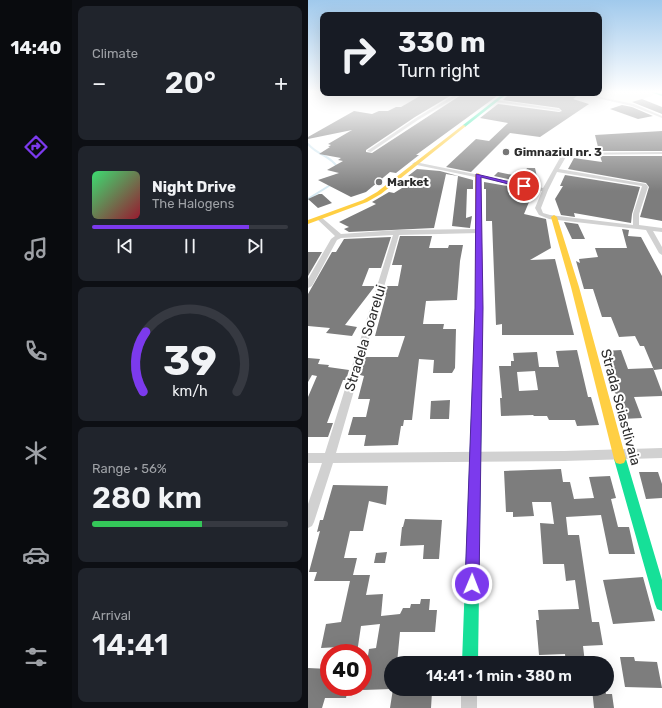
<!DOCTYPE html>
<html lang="en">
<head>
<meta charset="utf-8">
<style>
	:root { --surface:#171b24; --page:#20242c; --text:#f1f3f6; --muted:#9ea1a6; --line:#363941; --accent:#7c3aed }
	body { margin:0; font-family:Rubik,sans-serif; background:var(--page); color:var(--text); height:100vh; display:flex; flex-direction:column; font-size:15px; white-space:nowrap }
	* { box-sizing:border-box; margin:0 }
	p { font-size:13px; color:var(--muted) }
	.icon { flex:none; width:22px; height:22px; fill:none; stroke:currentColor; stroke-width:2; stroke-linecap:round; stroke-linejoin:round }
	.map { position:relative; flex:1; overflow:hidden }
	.sheet { display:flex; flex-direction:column; gap:6px; padding:6px; background:#0d0f14; width:236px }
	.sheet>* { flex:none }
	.guide { position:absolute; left:12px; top:12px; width:282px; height:84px; border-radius:8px; box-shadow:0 4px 16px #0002; background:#171b24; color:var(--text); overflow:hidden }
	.speed { position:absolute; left:12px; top:644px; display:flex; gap:8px; font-size:20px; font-weight:700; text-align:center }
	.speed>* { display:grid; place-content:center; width:52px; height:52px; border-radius:50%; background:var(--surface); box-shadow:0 4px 16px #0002; line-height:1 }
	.speed .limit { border:6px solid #d22; background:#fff; color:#111 }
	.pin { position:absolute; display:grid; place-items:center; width:34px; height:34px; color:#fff; margin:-17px; border:2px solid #fff; border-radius:50%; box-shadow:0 1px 4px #0007 }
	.me { position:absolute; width:44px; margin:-22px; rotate:1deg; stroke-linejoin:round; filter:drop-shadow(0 0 3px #0008) }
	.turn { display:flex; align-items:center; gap:14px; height:84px; padding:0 12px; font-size:18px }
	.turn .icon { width:52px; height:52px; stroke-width:2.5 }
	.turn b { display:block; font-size:28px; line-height:34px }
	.big { font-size:30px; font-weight:600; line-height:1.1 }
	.sheet .card { flex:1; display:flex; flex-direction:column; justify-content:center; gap:6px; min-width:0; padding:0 14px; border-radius:8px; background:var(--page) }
	.sheet .dial { align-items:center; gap:0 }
	.dial svg { height:104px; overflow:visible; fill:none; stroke:var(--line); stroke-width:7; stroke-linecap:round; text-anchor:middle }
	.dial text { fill:var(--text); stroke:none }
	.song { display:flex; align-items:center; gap:12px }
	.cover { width:48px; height:48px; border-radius:6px; background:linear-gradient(135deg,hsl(140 70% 55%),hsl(350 70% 35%)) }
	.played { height:4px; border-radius:2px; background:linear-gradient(90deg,var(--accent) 80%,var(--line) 80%) }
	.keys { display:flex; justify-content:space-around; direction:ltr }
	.heat { display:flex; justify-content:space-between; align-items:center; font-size:22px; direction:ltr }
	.charge { height:6px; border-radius:3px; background:linear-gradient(90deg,#34c759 56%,var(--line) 0) }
	.trip { position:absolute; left:76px; top:656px; width:230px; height:40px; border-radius:20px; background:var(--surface); box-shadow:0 4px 16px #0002; font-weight:600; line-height:40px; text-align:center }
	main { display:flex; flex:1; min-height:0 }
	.menu { display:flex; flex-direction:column; width:72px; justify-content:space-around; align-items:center; background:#090b0e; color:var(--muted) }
	.menu .icon { width:28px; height:28px }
	.menu .active { color:var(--accent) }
	.menu b { font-size:18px; color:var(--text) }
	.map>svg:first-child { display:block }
	.green { fill:#f0f4ea }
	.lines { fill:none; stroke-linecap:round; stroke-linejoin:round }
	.stream { stroke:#d5e9f2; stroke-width:2 }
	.building { fill:#7d7d7d; fill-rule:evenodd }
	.street { fill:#d1d1d1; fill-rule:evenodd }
	.fast { fill:#16e098; fill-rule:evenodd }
	.slow { fill:#ffcf43; fill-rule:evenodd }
	.route { fill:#7c3aed; stroke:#51269a }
	.poi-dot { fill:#767676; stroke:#fff; stroke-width:1.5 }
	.labels { text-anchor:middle; stroke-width:4; stroke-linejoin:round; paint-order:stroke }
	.far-poi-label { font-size:12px; font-weight:bold; fill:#2c2c2c; stroke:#fff; text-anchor:start }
	.street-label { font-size:14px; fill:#2c2c2c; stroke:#fff }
</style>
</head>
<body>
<main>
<nav class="menu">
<b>14:40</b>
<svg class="icon active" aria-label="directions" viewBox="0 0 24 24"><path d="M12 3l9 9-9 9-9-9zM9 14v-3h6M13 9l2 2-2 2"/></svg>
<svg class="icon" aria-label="music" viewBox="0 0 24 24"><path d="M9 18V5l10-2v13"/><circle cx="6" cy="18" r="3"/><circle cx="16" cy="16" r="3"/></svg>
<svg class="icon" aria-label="phone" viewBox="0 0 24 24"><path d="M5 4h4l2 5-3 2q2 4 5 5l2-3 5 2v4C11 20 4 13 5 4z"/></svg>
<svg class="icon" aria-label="climate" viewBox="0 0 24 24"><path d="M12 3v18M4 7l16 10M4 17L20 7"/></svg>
<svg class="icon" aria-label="car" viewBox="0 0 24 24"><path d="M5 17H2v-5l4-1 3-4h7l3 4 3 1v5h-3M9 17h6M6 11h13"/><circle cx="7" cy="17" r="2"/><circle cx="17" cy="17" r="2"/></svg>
<svg class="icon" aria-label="filters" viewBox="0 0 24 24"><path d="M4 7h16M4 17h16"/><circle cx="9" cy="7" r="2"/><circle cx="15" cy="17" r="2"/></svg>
</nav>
<section class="sheet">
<div class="card"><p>Climate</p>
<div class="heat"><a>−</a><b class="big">20°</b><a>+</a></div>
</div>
<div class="card">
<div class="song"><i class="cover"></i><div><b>Night Drive</b><p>The Halogens</p></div></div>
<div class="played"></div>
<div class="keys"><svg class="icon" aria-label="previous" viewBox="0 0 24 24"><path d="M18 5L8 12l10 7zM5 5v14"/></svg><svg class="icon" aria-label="pause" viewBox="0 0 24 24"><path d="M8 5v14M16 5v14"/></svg><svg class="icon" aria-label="next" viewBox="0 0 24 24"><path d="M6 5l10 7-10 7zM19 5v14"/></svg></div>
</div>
<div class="card dial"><svg viewBox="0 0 100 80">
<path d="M14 69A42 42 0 1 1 86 69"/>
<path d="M14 69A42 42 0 0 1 16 23" stroke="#7c3aed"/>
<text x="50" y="56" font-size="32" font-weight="700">39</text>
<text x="50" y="72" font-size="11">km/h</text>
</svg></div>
<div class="card"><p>Range · 56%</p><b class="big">280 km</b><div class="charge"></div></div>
<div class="card"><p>Arrival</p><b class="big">14:41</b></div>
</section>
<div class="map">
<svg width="354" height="708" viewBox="0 0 354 708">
	<rect width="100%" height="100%" fill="#fff"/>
	<path class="green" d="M340,92L347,95L322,103L271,93Z"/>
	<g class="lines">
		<path class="stream" d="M0,144C10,156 21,154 30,168
			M0,199L24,184"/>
	</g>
	<path class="building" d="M117,93H147L107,117L58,150V152L64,153L156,93H193L108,155H111L88,173L82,172L58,192L43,197L10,180L31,173L19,170L35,161L30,160L33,158L11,154L22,147H20L23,145L20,144L44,130L0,139V137L46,111L64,114L71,111H80L88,107H93Z
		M202,93H248L269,96L265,99L281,104L232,137L202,133L163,172L138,167L168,139L181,141L200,123L172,118L190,104L251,112L254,111L251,108L195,100Z
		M334,99L354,107V114L324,102Z
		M314,105L324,107L345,116L330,119L302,109Z
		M354,131V151H291L287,135Z
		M292,156H354V221L332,217L341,187L338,183L260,169L266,158L294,162Z
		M219,168H227L231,186L186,176L190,172L205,175L208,171L217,172Z
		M109,169L132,171L165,180V189H159L158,218L164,216L162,228L144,226L150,176L138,174L126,228L41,232L36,229L41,227L31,222L68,204L64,202L81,192L86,193L110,178L100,176Z
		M257,175L332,187L324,214L323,223L266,213L267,217L253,215L247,199L255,186H252Z
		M176,182L228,191L221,202L216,214L238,219L243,248L222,260L247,259L266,335H194V324L188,325L184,221H178V189H176Z
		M11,194H14L24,203L10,208L0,199Z
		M256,222L270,224L277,239H264Z
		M314,229L321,230L320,236L333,237L354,276V369L346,370L336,346H332L327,336L311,337L303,317H294L285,289H276L268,261L272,263L271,259L290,257L287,248H319Z
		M92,236H124L121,248H140L141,245H155L152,261L149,300L118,301L115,324H136L135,329H148L147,368L144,373H125L126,360L111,359L104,420H96L95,426H93L90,445L56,446L58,435H40L45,417H58L62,399H50L56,376L52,375L57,357H90L97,336H67L78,295H75L78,286H90L94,265H84Z
		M83,237L73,268H61L54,286H67L37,325L49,327L44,336L18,333L22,328L0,326V294L24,252H28L36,239Z
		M0,252H14L0,276Z
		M269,350L280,397H283L291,425L269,426L267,420H241L239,416H226L225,415L193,416L192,398H194L191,366H203V361H206L205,353L229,352L231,367H251L248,351ZM227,371L230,390L211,391L209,372Z
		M313,350L320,369L345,368L354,392V396L326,397L334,418L314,419L307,396H308L298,366H302L297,351Z
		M0,358L12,359L10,364L21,365L20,367L41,370L38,380H35L19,423H25L20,437H0V397L9,376L4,375L0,382Z
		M142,400L141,419H122L123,401Z
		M253,469L255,482H262L266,499L286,498L281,477L302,476L308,498L303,499L310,527H321L327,554H301L293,515L258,517L260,535H271L284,622H291L295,645L275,646L277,663H258L257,654L231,655L228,620H231L230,610L271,609L267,580L258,581L256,564H235L232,523L246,524L243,502H224L226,516L205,517V512H198L196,471Z
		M331,472H350L354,484V498L338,499Z
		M25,485L80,486L78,505L61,501L55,531H42L36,558H49L45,575H62L58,595L75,594L73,616L92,614L95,608H102L103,604H112L113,599H122L121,610H129L127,632H92L89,663H83V689L55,690L61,649L68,648L72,624L53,626L49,653H30L31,647L13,648L18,624L33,622L42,581H6L9,572H1L12,531L9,532L12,520H15Z
		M97,519L134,520L131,559H115L116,545L92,546L94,527H95Z
		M79,552L77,563H66L68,553Z
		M335,577L347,621L305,624L295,580Z
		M312,657H326L327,661L349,662L354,688L317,687Z
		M0,668L21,669V687H40L38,698H17L14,708H0Z
		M85,689H120V692H124L123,708H82Z
		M284,689H297L298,694H304L306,708H286Z"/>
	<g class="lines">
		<path class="street" d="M150,93H155L110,120L63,152L59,151L108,118Z
			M267,93H274L326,104L354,116V118L324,106Z
			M188,100L251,109L253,110L251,111L187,102Z
			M354,152V154L259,155L251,169L338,184L340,187L331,214V225L354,228V232L345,231L354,247V255L351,253L338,230L241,219L231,215L227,208L234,191L104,164L107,162L235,188L253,156L256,153ZM249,172L334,186L325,214V225L242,215L235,213L233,208L240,190Z
			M9,217H13L33,234L89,230L171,229L174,231L171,233L91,235L28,453L256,451L354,448V458L256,461L25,463L6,522L4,526L0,528V504L14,463H0V453H17L85,235L33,238L29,240L4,286L0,288V279L23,239L27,236L9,219Z
			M153,689H169V708H153Z"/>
		<path class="fast" d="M344,92L354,94V96L345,93Z
			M196,93H200L157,127H155V125Z
			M169,384L172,385L174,388L170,663H154L164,388L166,385Z
			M312,454L316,455L318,459L354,580V611L349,609L347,604L306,459L308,455Z"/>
		<path class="slow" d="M155,125L158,126L73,194L59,202L0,224V220L55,200L69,192Z
			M170,173L173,175L175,308L174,388L172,391L169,392L166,391L164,388L167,308V175Z
			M246,215L249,217L271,287L318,459L316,463L312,464L308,463L306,459L263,287L243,217Z"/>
	</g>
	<linearGradient id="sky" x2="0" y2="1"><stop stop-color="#a0c9ec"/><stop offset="0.48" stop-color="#fff"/><stop offset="1" stop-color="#fff" stop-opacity="0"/></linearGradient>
	<rect width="354" height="191" fill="url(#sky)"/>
	<path class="route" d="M168,174L219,186L216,188L173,177L175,308L171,584L169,589L164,591L159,589L157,584L167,308Z"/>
	<g class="poi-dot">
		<circle cx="198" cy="152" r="4"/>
		<circle cx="71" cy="182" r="4"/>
	</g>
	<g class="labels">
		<g class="far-poi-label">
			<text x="206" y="156">Gimnaziul nr. 3</text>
			<text x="79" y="186">Market</text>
		</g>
		<g class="street-label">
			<text transform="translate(57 338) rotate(-73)" y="5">Stradela Soarelui</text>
			<text transform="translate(313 407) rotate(75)" y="5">Strada Sciastlivaia</text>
		</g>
	</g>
</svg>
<div class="speed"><div class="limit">40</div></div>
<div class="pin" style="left:216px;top:186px;background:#d93025"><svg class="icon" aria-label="arrive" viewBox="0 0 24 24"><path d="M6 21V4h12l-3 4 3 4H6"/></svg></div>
<svg class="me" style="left:164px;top:584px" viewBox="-20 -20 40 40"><circle r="17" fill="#7c3aed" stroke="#fff" stroke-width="3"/><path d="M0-11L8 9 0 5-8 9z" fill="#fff"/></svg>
<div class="trip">14:41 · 1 min · 380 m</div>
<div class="guide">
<div class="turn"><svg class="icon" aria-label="right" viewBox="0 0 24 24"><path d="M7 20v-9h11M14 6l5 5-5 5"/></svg><div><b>330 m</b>Turn right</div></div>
</div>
</div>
</main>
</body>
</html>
